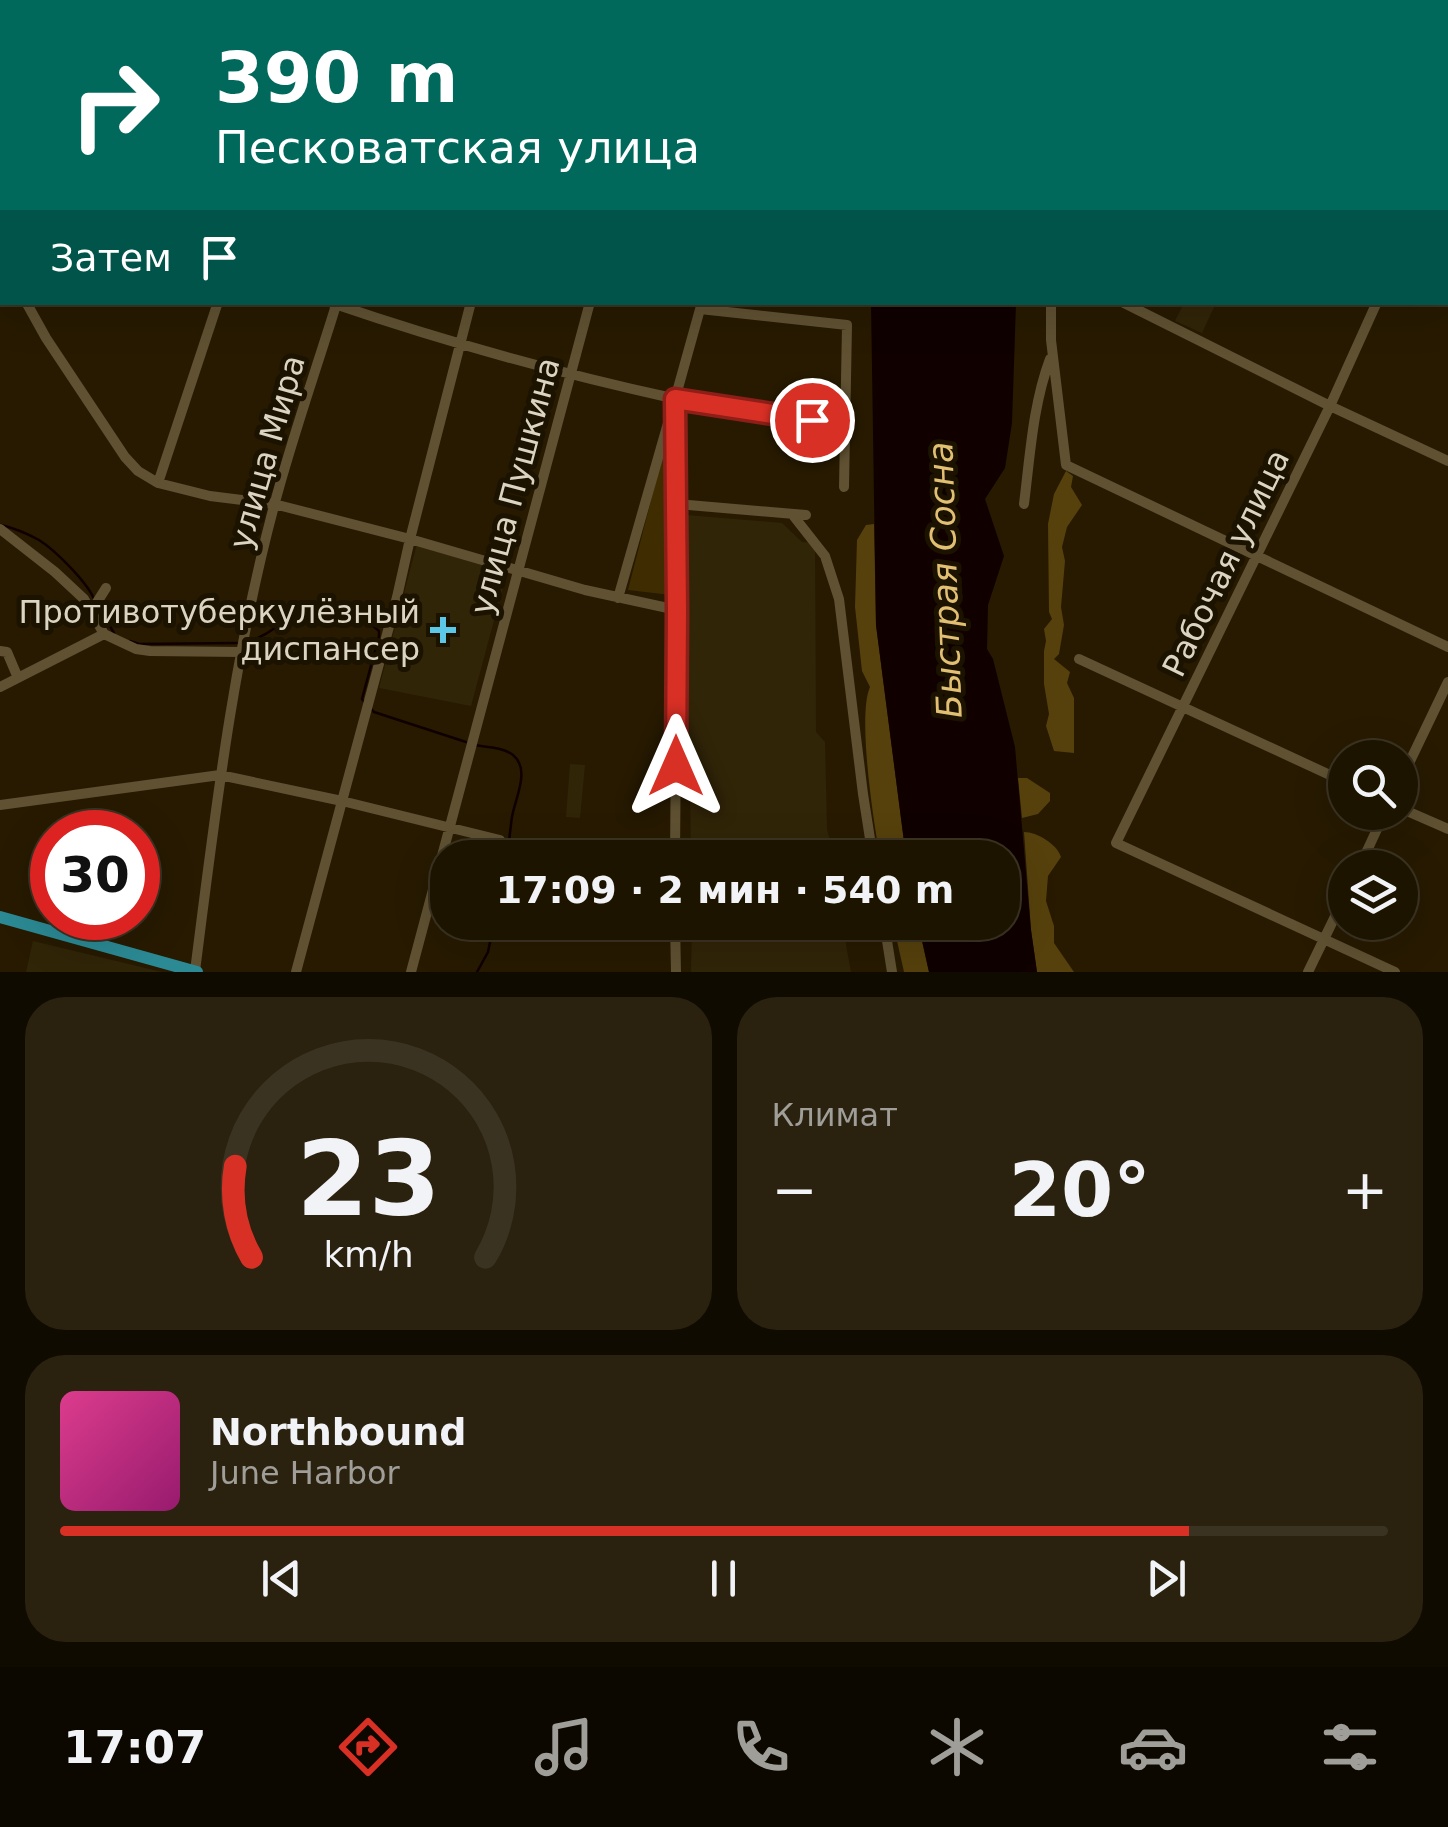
<!DOCTYPE html>
<html lang="ru">
<head>
<meta charset="utf-8">
<style>
	:root { --surface:#1d1400; --page:#2a210f; --text:#f1f3f6; --muted:#a09e99; --line:#3b3322; --accent:#d93025 }
	body { margin:0; font-family:"DejaVu Sans",sans-serif; background:var(--page); color:var(--text); height:100vh; display:flex; flex-direction:column; font-size:38px; white-space:nowrap }
	* { box-sizing:border-box; margin:0 }
	p { font-size:32px; color:var(--muted) }
	.icon { flex:none; width:55px; height:55px; fill:none; stroke:currentColor; stroke-width:2; stroke-linecap:round; stroke-linejoin:round }
	.map { position:relative; height:972px; overflow:hidden }
	.drawer { display:flex; flex-direction:column; gap:25px; padding:25px; background:#100b00; flex:1 }
	.drawer>* { flex:none }
	.guide { position:absolute; left:0px; top:0px; width:1450px; height:305px; box-shadow:0 10px 40px #0002,0 0 0 2px var(--line); background:#00695c; color:#fff; overflow:hidden }
	.fabs { position:absolute; left:1328px; top:740px; display:grid; gap:20px }
	.fabs a { display:grid; place-items:center; width:90px; height:90px; border-radius:50%; background:var(--surface); box-shadow:0 10px 40px #0002,0 0 0 2px var(--line); font-size:50px }
	.speed { position:absolute; left:30px; top:810px; display:flex; gap:20px; font-size:50px; font-weight:700; text-align:center }
	.speed>* { display:grid; place-content:center; width:130px; height:130px; border-radius:50%; background:var(--surface); box-shadow:0 10px 40px #0002,0 0 0 2px var(--line); line-height:1 }
	.speed .limit { border:15px solid #d22; background:#fff; color:#111 }
	.pin { position:absolute; display:grid; place-items:center; width:85px; height:85px; color:#fff; margin:-42px; border:5px solid #fff; border-radius:50%; box-shadow:0 2px 10px #0007 }
	.me { position:absolute; width:110px; margin:-55px; rotate:0deg; stroke-linejoin:round; filter:drop-shadow(0 0 8px #0008) }
	.turn { display:flex; align-items:center; gap:35px; height:210px; padding:0 50px; font-size:45px }
	.turn .icon { width:130px; height:130px; stroke-width:2.5 }
	.turn b { display:block; font-size:70px; line-height:85px }
	.then { display:flex; align-items:center; height:95px; padding:0 50px; background:#0003; gap:20px; font-size:38px }
	.big { font-size:75px; font-weight:700; line-height:1.1 }
	.drawer .card { flex:1; display:flex; flex-direction:column; justify-content:center; gap:15px; min-width:0; padding:0 35px; border-radius:40px; background:var(--page) }
	.drawer .dial { align-items:center; gap:0 }
	.dial svg { height:260px; overflow:visible; fill:none; stroke:var(--line); stroke-width:7; stroke-linecap:round; text-anchor:middle }
	.dial text { fill:var(--text); stroke:none }
	.song { display:flex; align-items:center; gap:30px }
	.cover { width:120px; height:120px; border-radius:15px; background:linear-gradient(135deg,hsl(330 70% 55%),hsl(320 70% 35%)) }
	.played { height:10px; border-radius:5px; background:linear-gradient(90deg,var(--accent) 85%,var(--line) 85%) }
	.keys { display:flex; justify-content:space-around; direction:ltr }
	.heat { display:flex; justify-content:space-between; align-items:center; font-size:55px; direction:ltr }
	.drawer .tiles { flex:1; display:grid; gap:25px; grid-template-columns:1fr 1fr }
	.card:last-child { grid-column:span 2 }
	.trip { position:absolute; left:430px; top:840px; width:590px; height:100px; border-radius:40px; background:var(--surface); box-shadow:0 10px 40px #0002,0 0 0 2px var(--line); font-weight:700; line-height:100px; text-align:center }
	.dock { display:flex; height:160px; justify-content:space-around; align-items:center; background:#0c0800; color:var(--muted) }
	.dock .icon { width:70px; height:70px }
	.dock .current { color:var(--accent) }
	.dock b { font-size:45px; color:var(--text) }
	.map>svg:first-child { display:block }
	.built { fill:#312508 }
	.green { fill:#3f2d01 }
	.forest { fill:#56410c }
	.water { fill:#100100 }
	.lines { fill:none; stroke-linecap:round; stroke-linejoin:round }
	.stream { stroke:#100100; stroke-width:2.5 }
	.minor { stroke:#5f5132; stroke-width:10 }
	.major { stroke:#2b8a94; stroke-width:12 }
	.route-casing { stroke:#8d1f18; stroke-width:25 }
	.route { stroke:#d93025; stroke-width:18 }
	.poi-dot { fill:#5cc7e7; stroke:#1b1200; stroke-width:4 }
	.labels { text-anchor:middle; stroke-width:10; stroke-linejoin:round; paint-order:stroke }
	.street-label { font-size:32px; fill:#dcd4c3; stroke:#1b1200 }
	.poi-label { font-size:32px; fill:#dcd4c3; stroke:#1b1200; text-anchor:end }
	.water-label { font-size:35px; font-style:italic; fill:#e1bf73; stroke:#1b1200 }
</style>
</head>
<body>
<div class="map">
<svg width="1448" height="972" viewBox="0 0 1448 972">
	<rect width="100%" height="100%" fill="#271a00"/>
	<path class="built" d="M1184,303H1216L1202,333L1175,321Z
		M686,515L782,523L802,542L815,543L816,732L825,742L827,829L830,841L831,857H691Z
		M417,544L507,572L471,706L379,688Z
		M570,764L585,765L580,818L566,817Z
		M842,922L851,972H691L692,923Z
		M33,941L162,972H26Z"/>
	<path class="green" d="M664,450L672,451L671,595L628,590Z"/>
	<path class="forest" d="M1066,471L1073,476L1071,487L1082,505L1067,527L1062,547L1065,561L1061,607L1064,625L1059,654L1054,659L1070,672L1067,683L1074,698V753L1054,751L1046,726L1049,714L1044,684V651L1046,641L1044,629L1052,619L1049,612L1048,524L1054,494Z
		M874,524L876,625L906,857H880C874,824 857,716 870,687L862,671L855,607L857,540L866,525Z
		M1018,778H1027L1050,793V801L1038,814L1022,818Z
		M1024,832C1037,832 1057,844 1061,857L1048,876L1046,901L1054,926V943L1074,972H1037L1031,930Z
		M893,923H918L929,972H904Z"/>
	<path class="water" d="M871,303H1016L1012,423L1005,468L985,499L1004,556L988,605L987,649L993,659L1015,747L1031,930L1037,972H929L918,923L1002,922V858L906,857L876,625Z"/>
	<g class="lines">
		<path class="stream" d="M1,525C14,528 28,534 39,540C55,550 87,582 94,599
			M98,606L114,633
			M130,641L139,644L237,643
			M249,641C269,636 281,621 298,612C326,597 358,611 379,631V636L362,699L365,703
			M370,708L374,712L466,742
			M474,745C486,747 503,747 513,755C531,770 515,798 512,817C510,830 509,844 507,858
			M477,972L488,952L494,922"/>
		<path class="minor" d="M140,0L141,2
			M215,0L217,2
			M1169,0L1174,2
			M39,2L40,0
			M150,2L151,0
			M431,2L432,0
			M552,2L553,0
			M671,2V0
			M1273,2L1274,0
			M0,60L2,62
			M1448,158V157
			M0,198L2,196
			M0,257L2,261
			M26,302L46,338L125,457L138,471L158,483L210,496L274,504L410,539L585,590L677,610
			M1051,302V340L1066,465L1448,647
			M1122,302L1330,406L1448,461
			M1377,302L1330,406L1116,843L1395,972
			M332,303C443,341 558,373 672,398C729,410 788,417 846,426
			M700,309L847,325L844,487
			M158,483L218,302
			M677,504L806,515
			M1024,504C1030,456 1033,404 1050,359
			M792,514L825,556L839,599L863,794L873,858
			M0,529L55,572L84,599L104,634L136,649L150,651L241,652
			M618,598L672,409
			M92,610L106,588
			M0,651L7,652L18,678
			M1079,659L1345,782
			M0,687L104,634
			M1400,782L1448,682
			M0,805L220,775L342,801L500,840
			M1400,808L1448,829
			M517,844L584,858
			M675,858L677,610L675,399L702,302
			M1359,868L1385,812
			M675,922L676,972
			M884,922L892,972
			M195,971C215,815 233,659 274,506C292,438 316,370 337,302
			M296,972L397,597L410,539L471,302
			M411,972L590,302
			M1308,972L1345,896"/>
		<path class="major" d="M684,0L688,2
			M328,2L329,0
			M0,917L197,972"/>
	</g>
	<g class="lines">
		<defs>
			<path id="route" d="M676,766L677,610L675,399L812,420"/>
		</defs>
		<use href="#route" class="route-casing"/>
		<use href="#route" class="route"/>
	</g>
	<path class="poi-dot" d="M438 615h10v10h10v10h-10v10h-10v-10h-10v-10h10z"/>
	<g class="labels">
		<g class="street-label">
			<text transform="translate(267 452) rotate(-74)" y="11">улица Мира</text>
			<text transform="translate(515 486) rotate(-75)" y="11">улица Пушкина</text>
			<text transform="translate(1226 563) rotate(-64)" y="11">Рабочая улица</text>
		</g>
		<g class="poi-label">
			<text x="420" y="623">Противотуберкулёзный<tspan x="420" dy="37">диспансер</tspan></text>
		</g>
		<g class="water-label">
			<text transform="translate(945 580) rotate(-92)" y="12">Быстрая Сосна</text>
		</g>
	</g>
</svg>
<div class="fabs">
<a><svg class="icon" aria-label="search" viewBox="0 0 24 24"><circle cx="10" cy="10" r="6"/><path d="M15 15l6 6"/></svg></a>
<a><svg class="icon" aria-label="layers" viewBox="0 0 24 24"><path d="M12 4l9 5-9 5-9-5zM3 14l9 5 9-5"/></svg></a>
</div>
<div class="speed"><div class="limit">30</div></div>
<div class="pin" style="left:812px;top:420px;background:#d93025"><svg class="icon" aria-label="arrive" viewBox="0 0 24 24"><path d="M6 21V4h12l-3 4 3 4H6"/></svg></div>
<svg class="me" style="left:676px;top:766px" viewBox="-20 -20 40 40"><path d="M0-17L14 15 0 8-14 15z" fill="#d93025" stroke="#fff" stroke-width="4"/></svg>
<div class="trip">17:09 · 2 мин · 540 m</div>
<div class="guide">
<div class="turn"><svg class="icon" aria-label="right" viewBox="0 0 24 24"><path d="M7 20v-9h11M14 6l5 5-5 5"/></svg><div><b>390 m</b>Песковатская улица</div></div>
<div class="then">Затем<svg class="icon" aria-label="arrive" viewBox="0 0 24 24"><path d="M6 21V4h12l-3 4 3 4H6"/></svg></div>
</div>
</div>
<section class="drawer">
<div class="tiles">
<div class="card dial"><svg viewBox="0 0 100 80">
<path d="M14 69A42 42 0 1 1 86 69"/>
<path d="M14 69A42 42 0 0 1 9 41" stroke="#d93025"/>
<text x="50" y="56" font-size="32" font-weight="700">23</text>
<text x="50" y="72" font-size="11">km/h</text>
</svg></div>
<div class="card"><p>Климат</p>
<div class="heat"><a>−</a><b class="big">20°</b><a>+</a></div>
</div>
<div class="card">
<div class="song"><i class="cover"></i><div><b>Northbound</b><p>June Harbor</p></div></div>
<div class="played"></div>
<div class="keys"><svg class="icon" aria-label="previous" viewBox="0 0 24 24"><path d="M18 5L8 12l10 7zM5 5v14"/></svg><svg class="icon" aria-label="pause" viewBox="0 0 24 24"><path d="M8 5v14M16 5v14"/></svg><svg class="icon" aria-label="next" viewBox="0 0 24 24"><path d="M6 5l10 7-10 7zM19 5v14"/></svg></div>
</div>
</div>
</section>
<nav class="dock">
<b>17:07</b>
<svg class="icon current" aria-label="directions" viewBox="0 0 24 24"><path d="M12 3l9 9-9 9-9-9zM9 14v-3h6M13 9l2 2-2 2"/></svg>
<svg class="icon" aria-label="music" viewBox="0 0 24 24"><path d="M9 18V5l10-2v13"/><circle cx="6" cy="18" r="3"/><circle cx="16" cy="16" r="3"/></svg>
<svg class="icon" aria-label="phone" viewBox="0 0 24 24"><path d="M5 4h4l2 5-3 2q2 4 5 5l2-3 5 2v4C11 20 4 13 5 4z"/></svg>
<svg class="icon" aria-label="climate" viewBox="0 0 24 24"><path d="M12 3v18M4 7l16 10M4 17L20 7"/></svg>
<svg class="icon" aria-label="car" viewBox="0 0 24 24"><path d="M5 17H2v-5l4-1 3-4h7l3 4 3 1v5h-3M9 17h6M6 11h13"/><circle cx="7" cy="17" r="2"/><circle cx="17" cy="17" r="2"/></svg>
<svg class="icon" aria-label="filters" viewBox="0 0 24 24"><path d="M4 7h16M4 17h16"/><circle cx="9" cy="7" r="2"/><circle cx="15" cy="17" r="2"/></svg>
</nav>
</body>
</html>
